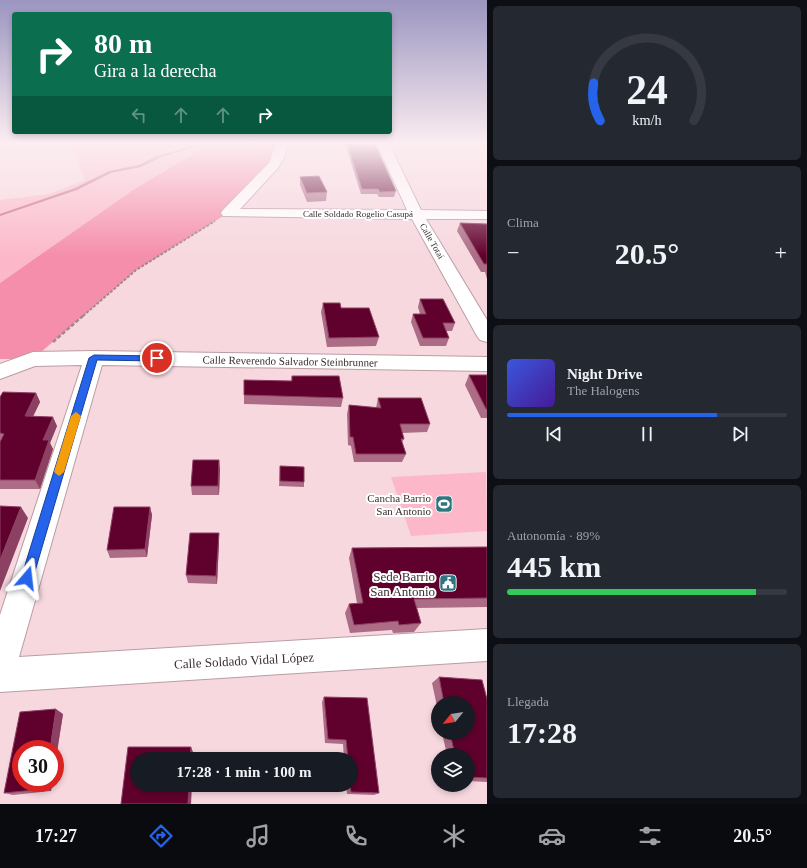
<!DOCTYPE html>
<html lang="es">
<head>
<meta charset="utf-8">
<style>
	:root { --surface:#171b24; --page:#242831; --text:#f1f3f6; --muted:#9ea1a6; --line:#363941; --accent:#2563eb }
	body { margin:0; font-family:Georgia,serif; background:var(--page); color:var(--text); height:100vh; display:flex; flex-direction:column; font-size:15px; white-space:nowrap }
	* { box-sizing:border-box; margin:0 }
	p { font-size:13px; color:var(--muted) }
	.icon { flex:none; width:22px; height:22px; fill:none; stroke:currentColor; stroke-width:2; stroke-linecap:round; stroke-linejoin:round }
	.map { position:relative; flex:1; overflow:hidden }
	.sheet { display:flex; flex-direction:column; gap:6px; padding:6px; background:#0d0f14; width:320px }
	.sheet>* { flex:none }
	.hud { position:absolute; left:12px; top:12px; width:380px; height:122px; border-radius:4px; box-shadow:0 2px 6px #0003; background:#0b6e4f; color:#fff; overflow:hidden }
	.needle { width:26px; rotate:240deg }
	.buttons { position:absolute; left:431px; top:696px; display:grid; gap:8px }
	.buttons a { display:grid; place-items:center; width:44px; height:44px; border-radius:50%; background:var(--surface); box-shadow:0 2px 6px #0003; font-size:20px }
	.speed { position:absolute; left:12px; top:740px; display:flex; gap:8px; font-size:20px; font-weight:700; text-align:center }
	.speed>* { display:grid; place-content:center; width:52px; height:52px; border-radius:50%; background:var(--surface); box-shadow:0 2px 6px #0003; line-height:1 }
	.speed .limit { border:6px solid #d22; background:#fff; color:#111 }
	.pin { position:absolute; display:grid; place-items:center; width:34px; height:34px; color:#fff; margin:-17px; border:2px solid #fff; border-radius:50%; box-shadow:0 1px 4px #0007 }
	.me { position:absolute; width:44px; margin:-22px; rotate:17deg; stroke-linejoin:round; filter:drop-shadow(0 0 3px #0008) }
	.turn { display:flex; align-items:center; gap:14px; height:84px; padding:0 16px; font-size:18px }
	.turn .icon { width:52px; height:52px; stroke-width:2.5 }
	.turn b { display:block; font-size:28px; line-height:34px }
	.lanes { display:flex; align-items:center; height:38px; padding:0 16px; background:#0003; justify-content:center; gap:20px; direction:ltr }
	.lanes .off { opacity:.35 }
	.big { font-size:30px; font-weight:600; line-height:1.1 }
	.sheet .card { flex:1; display:flex; flex-direction:column; justify-content:center; gap:6px; min-width:0; padding:0 14px; border-radius:6px; background:var(--page) }
	.sheet .dial { align-items:center; gap:0 }
	.dial svg { height:104px; overflow:visible; fill:none; stroke:var(--line); stroke-width:7; stroke-linecap:round; text-anchor:middle }
	.dial text { fill:var(--text); stroke:none }
	.song { display:flex; align-items:center; gap:12px }
	.cover { width:48px; height:48px; border-radius:6px; background:linear-gradient(135deg,hsl(230 70% 55%),hsl(260 70% 35%)) }
	.played { height:4px; border-radius:2px; background:linear-gradient(90deg,var(--accent) 75%,var(--line) 75%) }
	.keys { display:flex; justify-content:space-around; direction:ltr }
	.heat { display:flex; justify-content:space-between; align-items:center; font-size:22px; direction:ltr }
	.charge { height:6px; border-radius:3px; background:linear-gradient(90deg,#34c759 89%,var(--line) 0) }
	.trip { position:absolute; left:130px; top:752px; width:228px; height:40px; border-radius:20px; background:var(--surface); box-shadow:0 2px 6px #0003; font-weight:600; line-height:40px; text-align:center }
	.tabs { display:flex; height:64px; justify-content:space-around; align-items:center; background:#090b0e; color:var(--muted) }
	.tabs .icon { width:28px; height:28px }
	.tabs .selected { color:var(--accent) }
	.tabs b { font-size:18px; color:var(--text) }
	main { display:flex; flex:1; min-height:0 }
	.map>svg:first-child { display:block }
	.green { fill:#fcb8c9 }
	.forest { fill:#f58eab }
	.lines { fill:none; stroke-linecap:round; stroke-linejoin:round }
	.stream { fill:#c86684; fill-rule:evenodd }
	.minor-casing { stroke:#ba9da4; stroke-width:2 }
	.path-far1 { stroke:#9f898e; stroke-width:2; stroke-dasharray:3 1.5; stroke-linecap:butt }
	.path { stroke:#9f898e; stroke-width:2.5; stroke-dasharray:4 2; stroke-linecap:butt }
	.minor { fill:#fff; fill-rule:evenodd }
	.wall { fill:#ac6c86 }
	.shaded-wall { fill:#8d4162 }
	.building { fill:#60002c; stroke:#8d4162 }
	.route { fill:#2563eb; stroke:#184099 }
	.slow { fill:#f59e0b }
	.labels { text-anchor:middle; stroke-width:4; stroke-linejoin:round; paint-order:stroke }
	.far-street-label { font-size:9px; fill:#3b2f32; stroke:#fff }
	.street-label { font-size:11px; fill:#3b2f32; stroke:#fff }
	.poi-label { font-size:11px; fill:#3b2f32; stroke:#fff; text-anchor:end }
	.near-poi-label { font-size:13px; fill:#3b2f32; stroke:#fff; text-anchor:end }
	.near-street-label { font-size:13px; fill:#3b2f32; stroke:#fff }
</style>
</head>
<body>
<main>
<div class="map">
<svg width="487" height="804" viewBox="0 0 487 804">
	<rect width="100%" height="100%" fill="#f7d8df"/>
	<path class="green" d="M72,144H210L133,190L0,283V200L49,194L85,180Z
		M486,472L487,531L411,536L391,477Z"/>
	<path class="forest" d="M210,144H282L277,160L228,213L136,270L33,359H0V283L133,190Z"/>
	<g class="lines">
		<path class="stream" d="M199,144H204L159,158L141,167L111,173L77,190L0,216V214L75,188L109,171L139,165L157,156Z"/>
		<defs>
			<path id="minor" d="M276,144H288L283,160L277,169L240,209L407,210L377,144H389L421,210L487,211V219H426L487,320V342L480,340L477,336L412,219L223,216L221,213L223,210L269,163Z
				M94,351L487,357V371L102,365L19,657L487,629V661L0,692V615L82,365L35,366L0,379V364L33,352Z"/>
		</defs>
		<use href="#minor" class="minor-casing"/>
		<path class="path-far1" d="M83,316L136,270L215,221"/>
		<path class="path" d="M53,342L84,315"/>
		<use href="#minor" class="minor"/>
	</g>
	<path class="wall" d="M345,144H375L396,191L394,197H379L377,194H361Z
		M300,177L327,192L326,201L307,202L300,185Z
		M460,223L487,224V279L485,272H481L457,231Z
		M420,299L455,323L452,331H446L449,338L446,346H420L411,322L413,314H420L418,307Z
		M323,303L341,308L379,337L376,346L327,347L321,312Z
		M469,375H487V418H481L465,385Z
		M292,376L343,398L341,407L244,404V395L291,381Z
		M36,393L40,402L33,416L57,426L50,443L53,449L40,489H0V397Z
		M378,398L430,424L427,432L402,433L404,439L402,442L406,454L402,462H354L351,446L348,445L347,414L349,405L376,408Z
		M280,466L304,482V487L279,486Z
		M220,469L219,495H192L191,486Z
		M150,507L152,515L147,557L110,558L107,550Z
		M219,542L217,584L188,583L186,575Z
		M487,547V607L417,608L421,623L414,632L393,633L392,630L350,633L345,613L349,604L357,603L349,558L352,548Z
		M439,677L487,699V782L468,781V755H447L442,733H468V703H438V711L432,683Z
		M324,697L379,793L374,795L347,794L346,785H351V759H344L343,744L325,743L322,702Z
		M63,714L51,791L13,795L4,793Z"/>
	<path class="shaded-wall" d="M36,393L40,402L29,425L25,416Z
		M53,417L57,426L50,443L53,449L40,489L35,480L43,440Z
		M219,460L220,469L219,495L218,486Z
		M21,507L28,518L0,591V560Z
		M150,507L152,515L147,557L145,549Z
		M219,533V542L217,584L216,576Z
		M56,709L63,714L55,764V749H50Z
		M191,747L193,752V759H190Z
		M45,783H52L51,791L44,789Z
		M189,785H192L191,804H188Z"/>
	<path class="building" d="M347,144H375L396,191L380,192L378,189H362Z
		M319,176L327,192L307,193L300,177Z
		M460,223L487,224V264H484Z
		M420,299H443L455,323H443L449,338H423L413,314H426Z
		M323,303H340L341,308H369L379,337L329,338Z
		M469,375H487V409H486Z
		M292,376H339L343,398L244,395V380L292,381Z
		M3,392L36,393L25,416L53,417L43,440H49L35,480H0V442L4,434L0,433V397Z
		M378,398H421L430,424H400L404,439H401L406,454H356L353,437H350L349,405L381,408Z
		M193,460H219L218,486H191Z
		M280,466L304,467V482L280,481Z
		M0,506L21,507L0,560Z
		M114,507H150L145,549L107,550Z
		M190,533H219L216,576L186,575Z
		M487,547V598L414,599L421,623L399,625L398,621L354,625L349,604L363,603L352,548Z
		M439,677L482,680L487,699V778L468,777V755H455L450,733H468V703H444Z
		M324,697L367,698L379,793L351,792L350,785H351V759H348L346,740L328,739Z
		M56,709L50,749H21V783H45L44,789L4,793L20,712Z
		M128,747H191L190,759H137V785H189L188,804H121Z"/>
	<linearGradient id="sky" x2="0" y2="1"><stop stop-color="#9b95c0"/><stop offset="0.56" stop-color="#fbedf1"/><stop offset="1" stop-color="#fbedf1" stop-opacity="0"/></linearGradient>
	<rect width="487" height="256" fill="url(#sky)"/>
	<path class="route" d="M94,355L157,356L161,358L157,361L97,360L33,578L31,582L27,584L22,582L21,578L89,358Z"/>
	<path class="slow" d="M76,412L81,416L64,472L59,476L54,472L71,416Z"/>
	<defs>
		<symbol id="stadium-square" viewBox="-11 -11 22 22"><rect x="-9" y="-9" width="18" height="18" rx="4" fill="#2e7481" stroke="#fff"/><path d="M0-5a6.5 5 0 1 0 0 10a6.5 5 0 1 0 0-10ZM-3.5-1.8h7v3.6h-7Z" fill="#fff"/></symbol>
		<symbol id="civic-square" viewBox="-11 -11 22 22"><rect x="-9" y="-9" width="18" height="18" rx="4" fill="#2e7481" stroke="#fff"/><path d="M-.6-6.5H3V-4.5H.6V-3L4-1V1h2V6H-6V1h2V-1L-.6-3ZM-1.2 2.5V6h2.4V2.5Z" fill="#fff"/></symbol>
	</defs>
	<g fill-rule="evenodd">
		<use href="#stadium-square" x="434" y="494" width="20" height="20"/>
		<use href="#civic-square" x="438" y="573" width="20" height="20"/>
	</g>
	<g class="labels">
		<g class="far-street-label">
			<text x="358" y="217">Calle Soldado Rogelio Casupá</text>
			<text transform="translate(432 241) rotate(60)" y="3">Calle Totaí</text>
		</g>
		<g class="street-label">
			<text transform="translate(290 361) rotate(1)" y="4">Calle Reverendo Salvador Steinbrunner</text>
		</g>
		<g class="poi-label">
			<text x="431" y="502">Cancha Barrio<tspan x="431" dy="13">San Antonio</tspan></text>
		</g>
		<g class="near-poi-label">
			<text x="435" y="581">Sede Barrio<tspan x="435" dy="15">San Antonio</tspan></text>
		</g>
		<g class="near-street-label">
			<text transform="translate(244 660) rotate(-3)" y="5">Calle Soldado Vidal López</text>
		</g>
	</g>
</svg>
<div class="buttons">
<a><svg class="needle" viewBox="-14 -14 28 28"><path d="M0-13l5 13h-10z" fill="#e53935"/><path d="M0 13l5-13h-10z" fill="#9ea1a6"/></svg></a>
<a><svg class="icon" aria-label="layers" viewBox="0 0 24 24"><path d="M12 4l9 5-9 5-9-5zM3 14l9 5 9-5"/></svg></a>
</div>
<div class="speed"><div class="limit">30</div></div>
<div class="pin" style="left:157px;top:358px;background:#d93025"><svg class="icon" aria-label="arrive" viewBox="0 0 24 24"><path d="M6 21V4h12l-3 4 3 4H6"/></svg></div>
<svg class="me" style="left:27px;top:578px" viewBox="-20 -20 40 40"><path d="M0-17L14 15 0 8-14 15z" fill="#2563eb" stroke="#fff" stroke-width="4"/></svg>
<div class="trip">17:28 · 1 min · 100 m</div>
<div class="hud">
<div class="turn"><svg class="icon" aria-label="right" viewBox="0 0 24 24"><path d="M7 20v-9h11M14 6l5 5-5 5"/></svg><div><b>80 m</b>Gira a la derecha</div></div>
<div class="lanes"><svg class="icon off" aria-label="left" viewBox="0 0 24 24"><path d="M17 20v-9H6M10 6l-5 5 5 5"/></svg><svg class="icon off" aria-label="ahead" viewBox="0 0 24 24"><path d="M12 20V5M6 11l6-6 6 6"/></svg><svg class="icon off" aria-label="ahead" viewBox="0 0 24 24"><path d="M12 20V5M6 11l6-6 6 6"/></svg><svg class="icon" aria-label="right" viewBox="0 0 24 24"><path d="M7 20v-9h11M14 6l5 5-5 5"/></svg></div>
</div>
</div>
<section class="sheet">
<div class="card dial"><svg viewBox="0 0 100 80">
<path d="M14 69A42 42 0 1 1 86 69"/>
<path d="M14 69A42 42 0 0 1 9 40" stroke="#2563eb"/>
<text x="50" y="56" font-size="32" font-weight="700">24</text>
<text x="50" y="72" font-size="11">km/h</text>
</svg></div>
<div class="card"><p>Clima</p>
<div class="heat"><a>−</a><b class="big">20.5°</b><a>+</a></div>
</div>
<div class="card">
<div class="song"><i class="cover"></i><div><b>Night Drive</b><p>The Halogens</p></div></div>
<div class="played"></div>
<div class="keys"><svg class="icon" aria-label="previous" viewBox="0 0 24 24"><path d="M18 5L8 12l10 7zM5 5v14"/></svg><svg class="icon" aria-label="pause" viewBox="0 0 24 24"><path d="M8 5v14M16 5v14"/></svg><svg class="icon" aria-label="next" viewBox="0 0 24 24"><path d="M6 5l10 7-10 7zM19 5v14"/></svg></div>
</div>
<div class="card"><p>Autonomía · 89%</p><b class="big">445 km</b><div class="charge"></div></div>
<div class="card"><p>Llegada</p><b class="big">17:28</b></div>
</section>
</main>
<nav class="tabs">
<b>17:27</b>
<svg class="icon selected" aria-label="directions" viewBox="0 0 24 24"><path d="M12 3l9 9-9 9-9-9zM9 14v-3h6M13 9l2 2-2 2"/></svg>
<svg class="icon" aria-label="music" viewBox="0 0 24 24"><path d="M9 18V5l10-2v13"/><circle cx="6" cy="18" r="3"/><circle cx="16" cy="16" r="3"/></svg>
<svg class="icon" aria-label="phone" viewBox="0 0 24 24"><path d="M5 4h4l2 5-3 2q2 4 5 5l2-3 5 2v4C11 20 4 13 5 4z"/></svg>
<svg class="icon" aria-label="climate" viewBox="0 0 24 24"><path d="M12 3v18M4 7l16 10M4 17L20 7"/></svg>
<svg class="icon" aria-label="car" viewBox="0 0 24 24"><path d="M5 17H2v-5l4-1 3-4h7l3 4 3 1v5h-3M9 17h6M6 11h13"/><circle cx="7" cy="17" r="2"/><circle cx="17" cy="17" r="2"/></svg>
<svg class="icon" aria-label="filters" viewBox="0 0 24 24"><path d="M4 7h16M4 17h16"/><circle cx="9" cy="7" r="2"/><circle cx="15" cy="17" r="2"/></svg>
<b>20.5°</b>
</nav>
</body>
</html>
